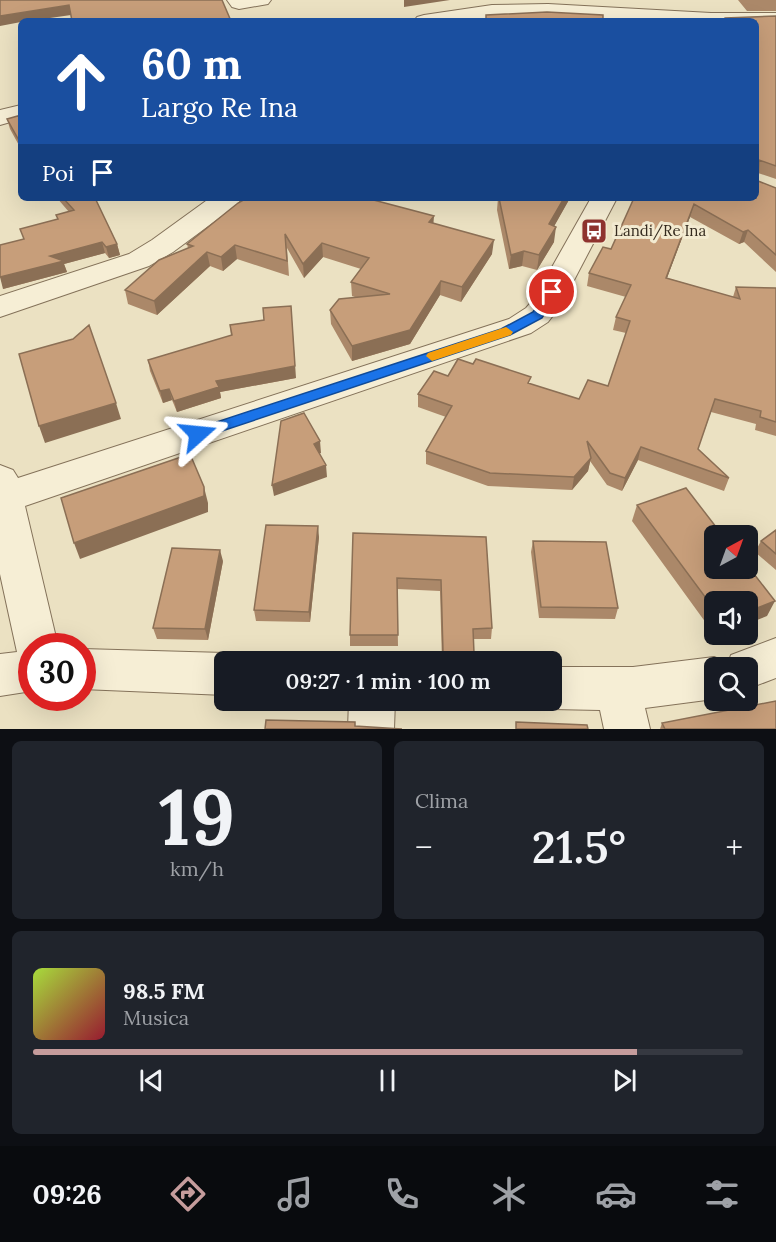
<!DOCTYPE html>
<html lang="it">
<head>
<meta charset="utf-8">
<style>
	:root { --surface:#171b24; --page:#20242c; --text:#f1f3f6; --muted:#9ea1a6; --line:#363941; --accent:#c59c9c }
	body { margin:0; font-family:Lora,serif; background:var(--page); color:var(--text); height:100vh; display:flex; flex-direction:column; font-size:22px; white-space:nowrap }
	* { box-sizing:border-box; margin:0 }
	p { font-size:20px; color:var(--muted) }
	.icon { flex:none; width:33px; height:33px; fill:none; stroke:currentColor; stroke-width:2; stroke-linecap:round; stroke-linejoin:round }
	.map { position:relative; height:729px; overflow:hidden }
	.side { display:flex; flex-direction:column; gap:12px; padding:12px; background:#0d0f14; flex:1 }
	.side>* { flex:none }
	.guide { position:absolute; left:18px; top:18px; width:741px; height:183px; border-radius:9px; box-shadow:0 6px 24px #0002; background:#1a4fa0; color:#fff; overflow:hidden }
	.needle { width:39px; rotate:41deg }
	.tools { position:absolute; left:704px; top:525px; display:grid; gap:12px }
	.tools a { display:grid; place-items:center; width:54px; height:54px; border-radius:9px; background:var(--surface); box-shadow:0 6px 24px #0002; font-size:30px }
	.speed { position:absolute; left:18px; top:633px; display:flex; gap:12px; font-size:30px; font-weight:700; text-align:center }
	.speed>* { display:grid; place-content:center; width:78px; height:78px; border-radius:50%; background:var(--surface); box-shadow:0 6px 24px #0002; line-height:1 }
	.speed .limit { border:9px solid #d22; background:#fff; color:#111 }
	.pin { position:absolute; display:grid; place-items:center; width:51px; height:51px; color:#fff; margin:-26px; border:3px solid #fff; border-radius:50%; box-shadow:0 2px 6px #0007 }
	.me { position:absolute; width:66px; margin:-33px; rotate:72deg; stroke-linejoin:round; filter:drop-shadow(0 0 4px #0008) }
	.turn { display:flex; align-items:center; gap:21px; height:126px; padding:0 24px; font-size:27px }
	.turn .icon { width:78px; height:78px; stroke-width:2.5 }
	.turn b { display:block; font-size:42px; line-height:51px }
	.then { display:flex; align-items:center; height:57px; padding:0 24px; background:#0003; gap:12px; font-size:22px }
	.big { font-size:45px; font-weight:600; line-height:1.1 }
	.side .widget { flex:1; display:flex; flex-direction:column; justify-content:center; gap:9px; min-width:0; padding:0 21px; border-radius:9px; background:var(--page) }
	.side .dial { align-items:center; gap:0 }
	.dial b { font-size:78px; line-height:1 }
	.song { display:flex; align-items:center; gap:18px }
	.cover { width:72px; height:72px; border-radius:9px; background:linear-gradient(135deg,hsl(80 70% 55%),hsl(350 70% 35%)) }
	.played { height:6px; border-radius:3px; background:linear-gradient(90deg,var(--accent) 85%,var(--line) 85%) }
	.keys { display:flex; justify-content:space-around; direction:ltr }
	.heat { display:flex; justify-content:space-between; align-items:center; font-size:33px; direction:ltr }
	.side .tiles { flex:1; display:grid; gap:12px; grid-template-columns:1fr 1fr }
	.widget:last-child { grid-column:span 2 }
	.trip { position:absolute; left:214px; top:651px; width:348px; height:60px; border-radius:9px; background:var(--surface); box-shadow:0 6px 24px #0002; font-weight:600; line-height:60px; text-align:center }
	.tabs { display:flex; height:96px; justify-content:space-around; align-items:center; background:#090b0e; color:var(--muted) }
	.tabs .icon { width:42px; height:42px }
	.tabs .on { color:var(--accent) }
	.tabs b { font-size:27px; color:var(--text) }
	.map>svg:first-child { display:block }
	.lines { fill:none; stroke-linecap:round; stroke-linejoin:round }
	.minor-casing { stroke:#84725a; stroke-width:2 }
	.minor { fill:#f6eed5; fill-rule:evenodd }
	.wall { fill:#ab8869 }
	.shaded-wall { fill:#8b6f55 }
	.building { fill:#c79e7a; stroke:#8b6f55; stroke-width:1.5 }
	.route { fill:#1a73e8; stroke:#114b97; stroke-width:1.5 }
	.slow { fill:#f59e0b }
	.labels { text-anchor:middle; stroke-width:6; stroke-linejoin:round; paint-order:stroke }
	.poi-label { font-size:15px; fill:#342a1e; stroke:#f3ebd1; text-anchor:start }
</style>
</head>
<body>
<div class="map">
<svg width="776" height="729" viewBox="0 0 776 729">
	<rect width="100%" height="100%" fill="#ebe1c2"/>
	<g class="lines">
		<defs>
			<path id="minor" d="M227,0H271L268,4L239,9L232,7Z
				M548,4L711,13H776V25L756,26V21H640L548,16L414,21L417,17L424,15L492,5Z
				M21,105V119L0,125V110Z
				M210,198H241L238,204L173,252L149,266L0,317V296L129,254L152,240Z
				M591,198H617L561,305L548,322L531,333L25,506L58,646H32V691L0,696V654L17,652L0,574V465L13,470L18,478L509,319L526,308L534,299Z
				M776,638V678L747,689V668H714V699L645,708L650,729H604L600,710L552,709L535,700H552V667H633L714,657L728,663L731,655Z
				M82,649L225,653L242,662H225V695L82,689Z
				M349,700H395L394,729H348Z"/>
		</defs>
		<use href="#minor" class="minor-casing"/>
		<use href="#minor" class="minor"/>
	</g>
	<path class="wall" d="M738,0H776V11H747Z
		M776,16V179L758,173V181L776,188V272L744,242L739,244L690,217L667,278L733,297L736,287L776,288V436L755,430L756,424L711,412L698,449L729,478L724,491L638,460L622,491L607,485L590,461L588,471L572,490L488,486L426,464V451L446,417L418,407V394L448,376L531,384L579,399L608,386L626,333L613,330L616,317L626,297L587,286L589,273L611,249L756,21Z
		M21,115V149L10,129L7,119Z
		M57,198H95L117,244L120,255L109,258L105,253L64,264L67,272L3,289L24,239L58,219L56,215L69,212Z
		M498,198H570L554,226V242L537,270L522,266L509,269L497,210Z
		M434,223L492,254L461,302L440,295L410,344L352,361L331,324L330,310L355,297L352,296L351,282L361,269L323,257L304,278L287,248L289,276L237,259L223,271L210,266L157,315L128,304L125,290L188,248L187,244Z
		M230,325L296,378L220,392L221,398L177,412L172,400L163,403L150,371L148,360L231,336Z
		M637,505L767,616L714,602V634L632,521Z
		M776,530V570L755,552L761,541Z
		M353,533L486,537L492,628L491,639H473L472,662H442L440,591L397,589L398,646H350V635Z
		M319,537L310,622L256,621L254,610Z
		M533,541L618,608L615,619L539,618L531,552Z
		M223,561L208,640L157,639L153,628Z
		M662,723L776,729H660Z"/>
	<path class="shaded-wall" d="M404,0H450L404,7Z
		M69,5L71,15L29,21H21V22L0,26V16Z
		M564,198H570L547,239L549,224Z
		M694,204L690,217L662,291L666,278Z
		M434,216L433,229L429,222Z
		M556,227L554,242L537,270L539,255Z
		M748,230L744,242L739,244L743,232Z
		M494,240L492,254L461,302L462,287Z
		M102,242L105,253L64,264L67,272L3,289L0,277L50,256Z
		M322,243L323,257L304,278L303,264Z
		M117,244L120,255L109,258L106,247Z
		M235,245L237,259L223,271L221,257Z
		M524,251L522,266L509,269L511,255Z
		M207,252L210,266L157,315L154,301Z
		M441,281L440,295L410,344L352,361V346Z
		M291,306L296,378L220,392L221,398L177,412L174,401L216,381Z
		M169,389L172,400L163,403L160,391Z
		M116,403L121,419L45,443L39,426Z
		M320,441L321,453L315,455L314,444Z
		M641,447L638,460L622,491L625,478Z
		M591,458L588,471L572,490L574,477Z
		M326,465L327,477L274,496L272,485Z
		M204,487L208,503V512L80,559L74,543Z
		M318,526L319,537L310,622L309,612Z
		M220,550L223,561L208,640L205,629Z
		M775,601L767,616L747,624V612Z"/>
	<path class="building" d="M0,0H222L231,21H72L69,5L0,16Z
		M547,12L603,15V21H486V15Z
		M776,16V166L759,160L758,181L776,188V255L748,230L743,232L694,204L666,278L740,299L736,287L776,288V422L760,417L761,411L715,399L698,449L729,478L641,447L625,478L610,473L587,441L591,458L574,477L490,473L426,451L452,406L418,394L434,371L448,376L458,359L473,364L476,359L531,377L528,383L579,399L588,380L608,386L630,321L616,317L631,285L589,273L603,247L611,249L634,198H756V21H723L725,18Z
		M21,115V144L7,119Z
		M63,198H95L117,244L106,247L102,242L50,256L64,261L0,277V245L24,239L20,229L58,219L56,215L74,210Z
		M247,198H366L434,216L429,222L494,240L462,287L441,281L410,330L352,346L330,310L339,299L390,294L351,282L369,258L322,243L303,264L285,234L287,261L235,245L221,257L207,252L154,301L125,290L159,260L193,246L187,244L238,203Z
		M499,198H564L549,224L556,227L539,255L524,251L511,255Z
		M291,306L295,366L216,381L219,387L174,401L169,389L160,391L148,360L232,335L230,325L264,320L263,308Z
		M89,325L116,403L39,426L19,354L73,339Z
		M304,413L320,441L314,444L326,465L272,485L281,421Z
		M190,454L204,487V496L74,543L61,498Z
		M686,488L723,536H714V568H747V565L775,601L747,612V602H714V609L637,505Z
		M266,525L318,526L309,612L254,610Z
		M776,530V554L761,541Z
		M353,533L486,537L492,628L473,629L474,653L443,652L441,580L397,578L398,635H350Z
		M533,541L606,542L618,608L541,607Z
		M172,548L220,550L205,629L153,628Z
		M776,701V729H665L662,723Z
		M266,720L355,722V726L402,729H265Z
		M516,722L587,725L588,729H516Z"/>
	<path class="route" d="M552,288L558,292L542,318L510,335L198,439L192,438L190,434L192,430L501,329L533,312L548,289Z"/>
	<path class="slow" d="M506,327L513,332L511,335L432,361L426,356L428,353Z"/>
	<defs>
		<symbol id="bus-square" viewBox="-11 -11 22 22"><rect x="-9" y="-9" width="18" height="18" rx="4" fill="#8f322e" stroke="#f3ebd1"/><path d="M-5-6H5V4H4V6H2V4H-2V6H-4V4H-5ZM-3.5-4V0h7V-4ZM-3.5 1.2v1.5H-2V1.2ZM2 1.2v1.5H3.5V1.2Z" fill="#fff"/></symbol>
	</defs>
	<g fill-rule="evenodd">
		<use href="#bus-square" x="579" y="216" width="30" height="30"/>
	</g>
	<g class="labels">
		<g class="poi-label">
			<text x="614" y="236">Landi/Re Ina</text>
		</g>
	</g>
</svg>
<div class="tools">
<a><svg class="needle" viewBox="-14 -14 28 28"><path d="M0-13l5 13h-10z" fill="#e53935"/><path d="M0 13l5-13h-10z" fill="#9ea1a6"/></svg></a>
<a><svg class="icon" aria-label="sound" viewBox="0 0 24 24"><path d="M4 9h4l5-4v14l-5-4H4zM17 9q2 3 0 6"/></svg></a>
<a><svg class="icon" aria-label="search" viewBox="0 0 24 24"><circle cx="10" cy="10" r="6"/><path d="M15 15l6 6"/></svg></a>
</div>
<div class="speed"><div class="limit">30</div></div>
<div class="pin" style="left:552px;top:292px;background:#d93025"><svg class="icon" aria-label="arrive" viewBox="0 0 24 24"><path d="M6 21V4h12l-3 4 3 4H6"/></svg></div>
<svg class="me" style="left:198px;top:434px" viewBox="-20 -20 40 40"><path d="M0-17L14 15 0 8-14 15z" fill="#1a73e8" stroke="#fff" stroke-width="4"/></svg>
<div class="trip">09:27 · 1 min · 100 m</div>
<div class="guide">
<div class="turn"><svg class="icon" aria-label="ahead" viewBox="0 0 24 24"><path d="M12 20V5M6 11l6-6 6 6"/></svg><div><b>60 m</b>Largo Re Ina</div></div>
<div class="then">Poi<svg class="icon" aria-label="arrive" viewBox="0 0 24 24"><path d="M6 21V4h12l-3 4 3 4H6"/></svg></div>
</div>
</div>
<section class="side">
<div class="tiles">
<div class="widget dial"><b>19</b><p>km/h</p></div>
<div class="widget"><p>Clima</p>
<div class="heat"><a>−</a><b class="big">21.5°</b><a>+</a></div>
</div>
<div class="widget">
<div class="song"><i class="cover"></i><div><b>98.5 FM</b><p>Musica</p></div></div>
<div class="played"></div>
<div class="keys"><svg class="icon" aria-label="previous" viewBox="0 0 24 24"><path d="M18 5L8 12l10 7zM5 5v14"/></svg><svg class="icon" aria-label="pause" viewBox="0 0 24 24"><path d="M8 5v14M16 5v14"/></svg><svg class="icon" aria-label="next" viewBox="0 0 24 24"><path d="M6 5l10 7-10 7zM19 5v14"/></svg></div>
</div>
</div>
</section>
<nav class="tabs">
<b>09:26</b>
<svg class="icon on" aria-label="directions" viewBox="0 0 24 24"><path d="M12 3l9 9-9 9-9-9zM9 14v-3h6M13 9l2 2-2 2"/></svg>
<svg class="icon" aria-label="music" viewBox="0 0 24 24"><path d="M9 18V5l10-2v13"/><circle cx="6" cy="18" r="3"/><circle cx="16" cy="16" r="3"/></svg>
<svg class="icon" aria-label="phone" viewBox="0 0 24 24"><path d="M5 4h4l2 5-3 2q2 4 5 5l2-3 5 2v4C11 20 4 13 5 4z"/></svg>
<svg class="icon" aria-label="climate" viewBox="0 0 24 24"><path d="M12 3v18M4 7l16 10M4 17L20 7"/></svg>
<svg class="icon" aria-label="car" viewBox="0 0 24 24"><path d="M5 17H2v-5l4-1 3-4h7l3 4 3 1v5h-3M9 17h6M6 11h13"/><circle cx="7" cy="17" r="2"/><circle cx="17" cy="17" r="2"/></svg>
<svg class="icon" aria-label="filters" viewBox="0 0 24 24"><path d="M4 7h16M4 17h16"/><circle cx="9" cy="7" r="2"/><circle cx="15" cy="17" r="2"/></svg>
</nav>
</body>
</html>
